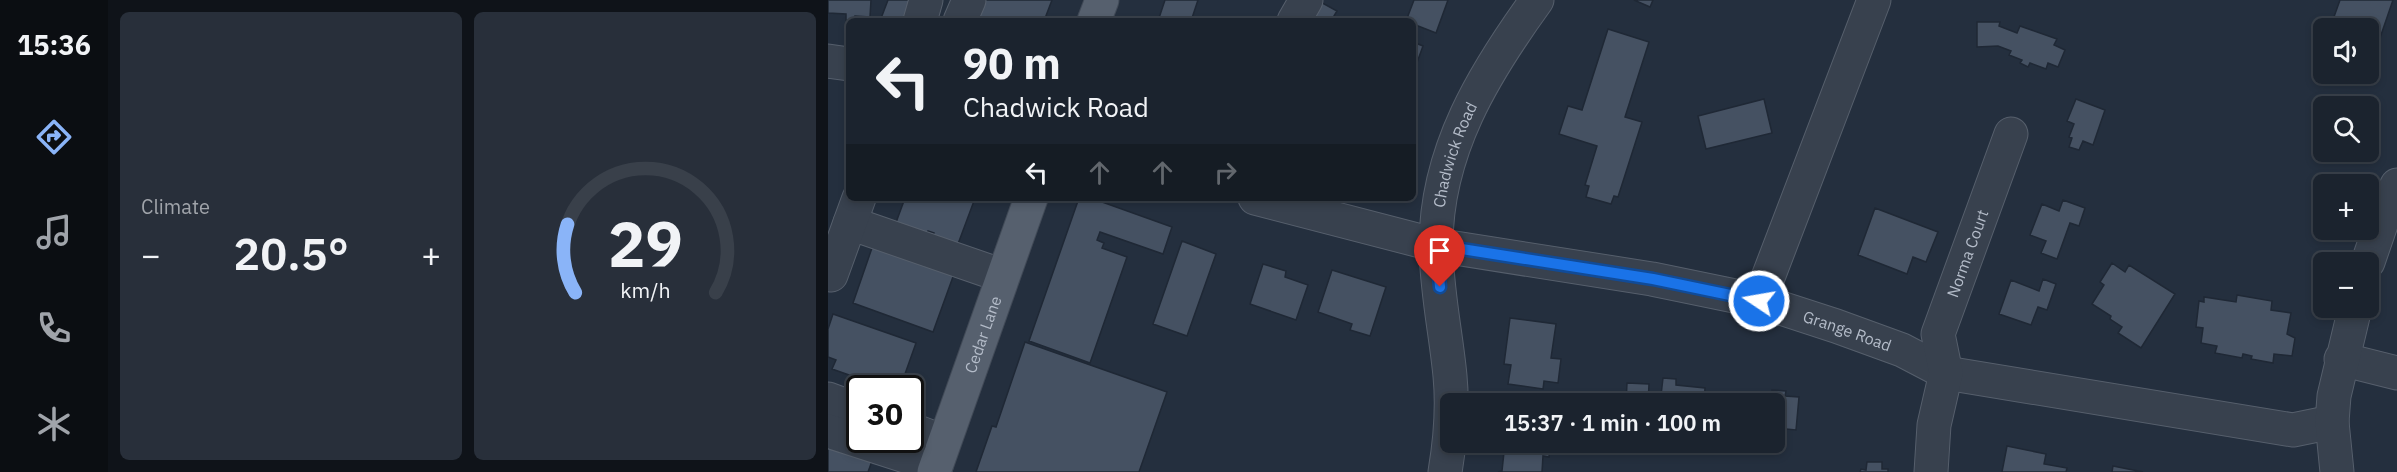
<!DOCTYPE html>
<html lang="en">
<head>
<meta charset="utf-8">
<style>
	:root { --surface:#1b232e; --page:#282f3a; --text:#f1f3f6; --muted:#a0a4aa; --line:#39404a; --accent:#8ab4f8 }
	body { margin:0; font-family:"IBM Plex Sans",sans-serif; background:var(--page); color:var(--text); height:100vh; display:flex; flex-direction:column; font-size:22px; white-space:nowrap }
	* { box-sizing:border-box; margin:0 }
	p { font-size:20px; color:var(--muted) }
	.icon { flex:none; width:33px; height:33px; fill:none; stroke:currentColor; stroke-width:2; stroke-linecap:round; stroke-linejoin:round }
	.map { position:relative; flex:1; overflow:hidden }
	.drawer { display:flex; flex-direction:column; gap:12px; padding:12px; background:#0f1319; width:720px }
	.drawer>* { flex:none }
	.hud { position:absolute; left:18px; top:18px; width:570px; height:183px; border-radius:9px; box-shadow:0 3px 9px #0003,0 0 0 2px var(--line); background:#1b232e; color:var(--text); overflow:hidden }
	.tools { position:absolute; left:1485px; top:18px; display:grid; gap:12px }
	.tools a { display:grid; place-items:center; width:66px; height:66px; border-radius:9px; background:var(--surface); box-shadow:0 3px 9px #0003,0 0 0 2px var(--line); font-size:30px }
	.speed { position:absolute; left:18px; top:375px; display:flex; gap:12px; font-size:30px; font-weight:700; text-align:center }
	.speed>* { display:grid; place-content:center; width:78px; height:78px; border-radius:50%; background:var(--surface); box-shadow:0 3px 9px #0003,0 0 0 2px var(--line); line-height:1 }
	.speed .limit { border:3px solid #111; border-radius:9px; background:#fff; color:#111 }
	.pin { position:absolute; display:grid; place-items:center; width:51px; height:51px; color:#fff; margin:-62px -26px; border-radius:50% 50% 50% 0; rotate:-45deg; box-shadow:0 0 6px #0007 }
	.pin .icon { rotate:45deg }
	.me { position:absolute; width:66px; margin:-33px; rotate:282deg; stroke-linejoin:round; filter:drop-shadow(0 0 4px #0008) }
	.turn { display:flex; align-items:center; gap:21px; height:126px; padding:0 18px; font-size:27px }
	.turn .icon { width:78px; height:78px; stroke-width:2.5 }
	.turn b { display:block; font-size:42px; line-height:51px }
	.lanes { display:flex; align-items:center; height:57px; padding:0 18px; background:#0003; justify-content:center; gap:30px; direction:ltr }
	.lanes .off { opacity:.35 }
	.big { font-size:45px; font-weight:600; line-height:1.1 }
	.drawer .widget { flex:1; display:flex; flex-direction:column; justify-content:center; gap:9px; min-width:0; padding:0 21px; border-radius:9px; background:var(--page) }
	.drawer .dial { align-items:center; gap:0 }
	.dial svg { height:156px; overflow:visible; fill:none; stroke:var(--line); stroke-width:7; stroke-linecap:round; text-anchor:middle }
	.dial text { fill:var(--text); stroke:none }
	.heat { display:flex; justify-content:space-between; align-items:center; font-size:33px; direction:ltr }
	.drawer .tiles { flex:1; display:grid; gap:12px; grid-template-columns:repeat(2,1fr) }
	.trip { position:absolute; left:612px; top:393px; width:345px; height:60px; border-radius:9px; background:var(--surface); box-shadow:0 3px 9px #0003,0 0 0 2px var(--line); font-weight:600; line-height:60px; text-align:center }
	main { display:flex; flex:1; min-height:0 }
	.menu { display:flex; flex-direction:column; width:108px; justify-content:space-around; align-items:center; background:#0b0e12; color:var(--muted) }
	.menu .icon { width:42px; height:42px }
	.menu .active { color:var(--accent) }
	.menu b { font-size:27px; color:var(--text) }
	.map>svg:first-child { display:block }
	.building { fill:#455162; stroke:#1f2835; stroke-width:1.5 }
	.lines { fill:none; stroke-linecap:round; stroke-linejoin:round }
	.minor-casing { stroke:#565f6c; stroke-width:35 }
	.major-casing { stroke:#414a57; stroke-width:35 }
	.minor { stroke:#38414e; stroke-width:33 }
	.major { stroke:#56606e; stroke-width:33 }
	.route-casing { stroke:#114b97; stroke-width:15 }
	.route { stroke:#1a73e8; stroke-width:10 }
	.labels { text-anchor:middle; stroke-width:6; stroke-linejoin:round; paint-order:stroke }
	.street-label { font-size:16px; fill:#b4bcc9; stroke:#1d2633 }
</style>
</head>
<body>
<main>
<nav class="menu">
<b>15:36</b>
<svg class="icon active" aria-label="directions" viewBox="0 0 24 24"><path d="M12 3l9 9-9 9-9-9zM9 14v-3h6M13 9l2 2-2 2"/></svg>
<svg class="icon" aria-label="music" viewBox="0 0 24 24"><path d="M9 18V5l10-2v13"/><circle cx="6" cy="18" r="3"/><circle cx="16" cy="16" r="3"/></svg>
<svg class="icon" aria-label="phone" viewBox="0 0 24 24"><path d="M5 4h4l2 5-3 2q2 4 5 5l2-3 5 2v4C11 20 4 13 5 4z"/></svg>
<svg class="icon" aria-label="climate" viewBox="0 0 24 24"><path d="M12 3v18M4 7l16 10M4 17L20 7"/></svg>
</nav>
<section class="drawer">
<div class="tiles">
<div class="widget"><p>Climate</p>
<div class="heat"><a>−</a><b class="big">20.5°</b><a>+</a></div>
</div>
<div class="widget dial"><svg viewBox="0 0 100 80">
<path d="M14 69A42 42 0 1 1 86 69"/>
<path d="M14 69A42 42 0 0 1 10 34" stroke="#8ab4f8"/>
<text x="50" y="56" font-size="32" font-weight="700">29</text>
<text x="50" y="72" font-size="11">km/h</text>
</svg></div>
</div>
</section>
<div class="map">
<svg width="1569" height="472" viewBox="0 0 1569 472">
	<rect width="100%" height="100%" fill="#242f3e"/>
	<path class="building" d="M0,0H43L42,17L27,16V21L18,20V14L0,13Z
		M60,0H90L87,21H52Z
		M155,0H224L216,21H147Z
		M337,0H370L363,21H330Z
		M489,0L509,11L503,21H478Z
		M586,0H620L608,33L585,24V21H578Z
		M806,0H825L822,7Z
		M1512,0H1565L1541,70L1540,28H1502Z
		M1149,22H1172L1171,26L1189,33L1192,26L1229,39L1226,45L1237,50L1230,67L1220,63L1218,69L1202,63L1200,67L1192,63L1194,60L1181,55L1183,51L1170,46L1149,47Z
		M780,29L821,42L797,117L814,122L790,197L786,196L783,204L758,197L761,186L757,185L769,146L731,134L740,106L754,110Z
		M585,42L595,46L587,68L585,67Z
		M936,99L944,133L878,149L870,116Z
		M1248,99L1277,110L1265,145L1255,141L1251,150L1241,147L1244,138L1241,137L1246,124L1239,121Z
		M77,198H138L146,201L127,252L102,243L106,233L100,231L97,239L66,228Z
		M251,198H263L344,227L335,254L272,232L269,240L276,243L274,248L299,257L262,363L201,341Z
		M1235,200L1257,208L1251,226L1242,223L1229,259L1213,253L1218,241L1202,235L1214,204L1231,211Z
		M1047,208L1110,232L1098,262L1085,257L1079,274L1030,255Z
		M354,241L388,254L359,336L325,324Z
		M45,245L126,274L105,332L25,303Z
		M1284,263L1297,272L1301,265L1347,294L1313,348L1290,333L1294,327L1282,319L1283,316L1264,304L1276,285L1272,282Z
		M435,264L458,271L457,277L480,285L468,320L422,304Z
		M504,270L558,287L542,336L522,330L524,324L490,312Z
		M1215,279L1228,284L1219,310L1210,307L1203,325L1171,314L1183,280L1211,291Z
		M1409,295L1444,301L1443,310L1463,313L1459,334L1467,338L1464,356L1446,354L1445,363L1423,359L1424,356L1415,354L1414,358L1387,353L1389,346L1373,343L1375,328L1368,327L1371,301L1376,302V297L1408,302Z
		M5,314L88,343L72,388H58L4,369L8,360L0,357V329Z
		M682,318L728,324L723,358L733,359L730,383L716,381L715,389L680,384L683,365L676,364Z
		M197,342L339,392L311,472H148L164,426L168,427Z
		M835,378L848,379V385L877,388L876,404H832Z
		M799,383L821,384L820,404H798Z
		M944,390L958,391L957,396L971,397L968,430L946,428V404H906L907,392L944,395Z
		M0,437L44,461L40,472H0Z
		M672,442H722L721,457L715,456L714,472H670L674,471L676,452L671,451Z
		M1179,446L1218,454L1216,464L1239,468L1238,472H1174Z
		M1039,462H1054V469H1060V472H1032L1033,469L1038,470Z
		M1285,466L1315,472H1284Z"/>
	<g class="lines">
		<defs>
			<g id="minor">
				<path d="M92,21L98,0"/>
				<path d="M132,21L141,0"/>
				<path d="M466,21L478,0"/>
				<path d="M0,61L21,64"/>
				<path id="s1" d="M427,198L608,245L824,279L931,301L1008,326L1074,350L1118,373L1465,430L1504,422"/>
				<path d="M22,223L175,276"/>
				<path d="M1540,262L1562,198L1569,185"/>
				<path d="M3,275L31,198"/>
				<path d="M931,301L1046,0"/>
				<path d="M1513,359L1569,373"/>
				<path d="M0,399L32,411"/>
				<path d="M82,429L116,442"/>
				<path d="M0,431L108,466"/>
				<path id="s2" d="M617,472C622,442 625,407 622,376C618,333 608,289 608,245C608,151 656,73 709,0"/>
				<path id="s3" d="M1103,472L1106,425L1118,373L1110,334L1183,134"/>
				<path d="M1509,472L1504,422L1506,396L1527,308"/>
			</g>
			<g id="major">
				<path d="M266,21L274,0"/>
				<path id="s4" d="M106,472L203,198"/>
			</g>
		</defs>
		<use href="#minor" class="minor-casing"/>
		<use href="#major" class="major-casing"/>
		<use href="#minor" class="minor"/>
		<use href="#major" class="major"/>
	</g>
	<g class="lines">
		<defs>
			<path id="route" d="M612,287L608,245L825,279L931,301"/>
		</defs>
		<use href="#route" class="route-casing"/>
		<use href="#route" class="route"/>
	</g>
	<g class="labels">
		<g class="street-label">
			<text dy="6" stroke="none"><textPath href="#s2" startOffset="321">Chadwick Road</textPath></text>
			<text dy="6" stroke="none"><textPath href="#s3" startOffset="226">Norma Court</textPath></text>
			<text dy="6" stroke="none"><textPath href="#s1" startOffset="608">Grange Road</textPath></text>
			<text dy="6" stroke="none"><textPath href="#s4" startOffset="146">Cedar Lane</textPath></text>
		</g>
	</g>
</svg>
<div class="tools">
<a><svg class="icon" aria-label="sound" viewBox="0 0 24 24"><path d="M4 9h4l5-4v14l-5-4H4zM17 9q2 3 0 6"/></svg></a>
<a><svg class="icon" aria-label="search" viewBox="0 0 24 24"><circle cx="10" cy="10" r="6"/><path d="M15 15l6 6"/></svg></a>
<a>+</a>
<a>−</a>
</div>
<div class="speed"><div class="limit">30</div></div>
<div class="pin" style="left:612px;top:287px;background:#d93025"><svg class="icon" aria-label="arrive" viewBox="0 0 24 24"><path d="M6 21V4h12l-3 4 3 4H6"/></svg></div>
<svg class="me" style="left:931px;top:301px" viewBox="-20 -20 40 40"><circle r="17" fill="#1a73e8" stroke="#fff" stroke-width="3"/><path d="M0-11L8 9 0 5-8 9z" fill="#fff"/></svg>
<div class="trip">15:37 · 1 min · 100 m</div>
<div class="hud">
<div class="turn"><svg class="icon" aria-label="left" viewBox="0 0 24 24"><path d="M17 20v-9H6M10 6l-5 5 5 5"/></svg><div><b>90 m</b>Chadwick Road</div></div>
<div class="lanes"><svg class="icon" aria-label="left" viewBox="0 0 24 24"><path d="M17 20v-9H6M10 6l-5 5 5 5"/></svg><svg class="icon off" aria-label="ahead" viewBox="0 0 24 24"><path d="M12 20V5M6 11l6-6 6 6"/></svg><svg class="icon off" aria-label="ahead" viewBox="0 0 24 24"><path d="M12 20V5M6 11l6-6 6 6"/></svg><svg class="icon off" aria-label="right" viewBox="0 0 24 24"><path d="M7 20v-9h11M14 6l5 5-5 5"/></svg></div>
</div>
</div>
</main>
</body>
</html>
